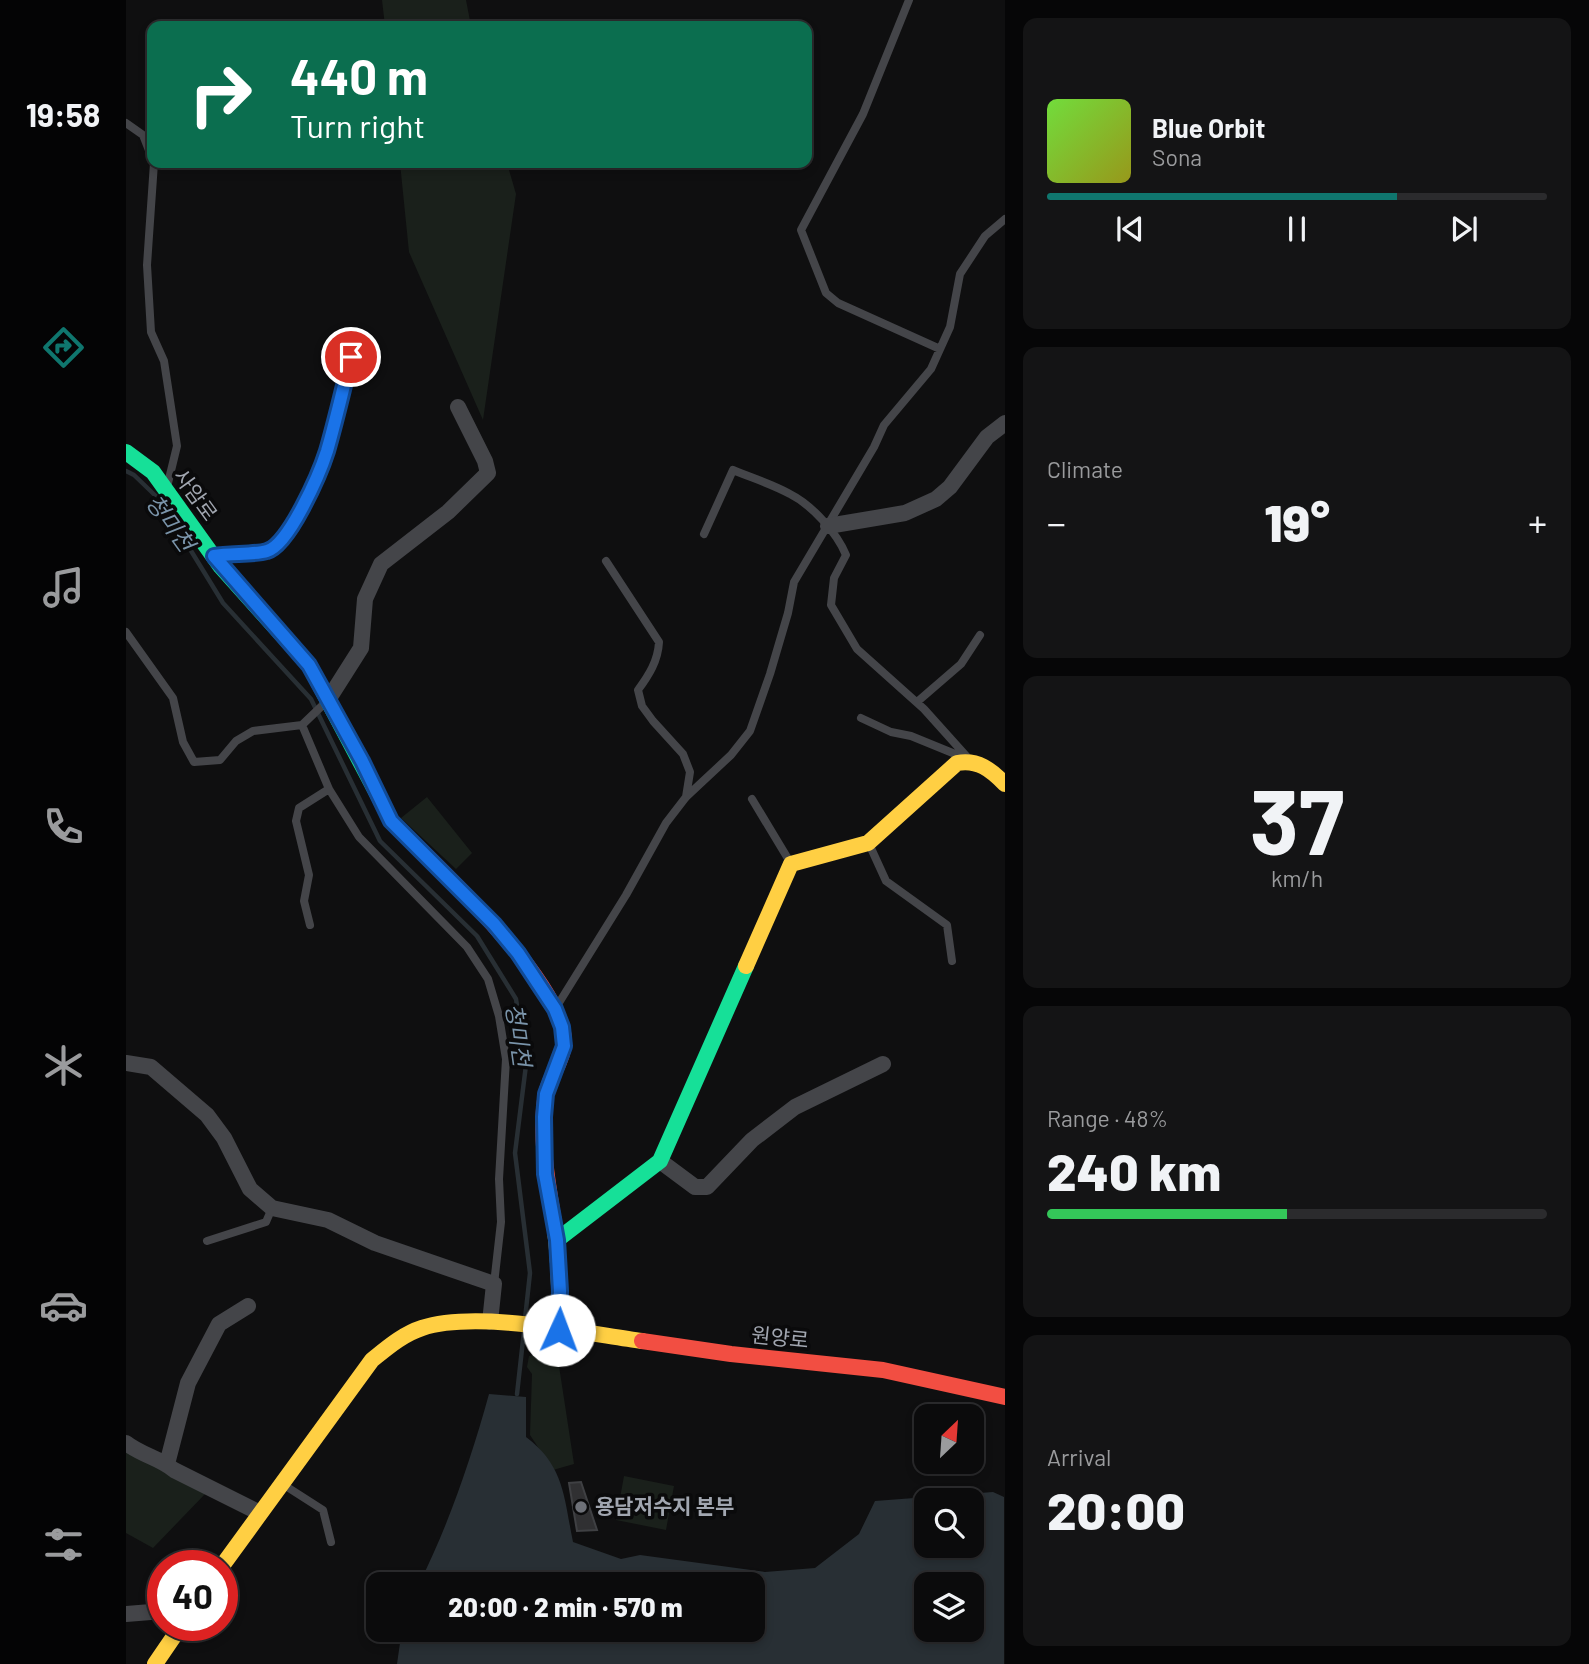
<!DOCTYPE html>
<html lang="en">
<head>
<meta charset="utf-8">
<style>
	:root { --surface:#0b0b0c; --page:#141415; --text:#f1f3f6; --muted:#9a9b9d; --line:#2b2b2d; --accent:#0f766e }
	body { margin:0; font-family:Barlow,"Noto Sans KR",sans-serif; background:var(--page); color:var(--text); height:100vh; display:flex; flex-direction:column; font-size:26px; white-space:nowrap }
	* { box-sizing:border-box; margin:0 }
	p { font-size:23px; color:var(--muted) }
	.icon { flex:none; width:38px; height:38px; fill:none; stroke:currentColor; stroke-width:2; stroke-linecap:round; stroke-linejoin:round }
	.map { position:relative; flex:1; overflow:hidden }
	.panel { display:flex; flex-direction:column; gap:18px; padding:18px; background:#060607; width:584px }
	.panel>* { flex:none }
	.banner { position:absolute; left:21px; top:21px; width:665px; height:147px; border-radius:14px; box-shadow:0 4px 10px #0003,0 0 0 2px var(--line); background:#0b6e4f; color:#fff; overflow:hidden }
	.needle { width:46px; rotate:25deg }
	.tools { position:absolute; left:788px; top:1404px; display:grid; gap:14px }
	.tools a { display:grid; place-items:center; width:70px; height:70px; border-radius:14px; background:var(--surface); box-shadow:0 4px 10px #0003,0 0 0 2px var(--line); font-size:35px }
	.speed { position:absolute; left:21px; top:1550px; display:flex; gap:14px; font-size:35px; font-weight:700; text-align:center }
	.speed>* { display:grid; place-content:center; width:91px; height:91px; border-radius:50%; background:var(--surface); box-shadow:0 4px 10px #0003,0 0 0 2px var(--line); line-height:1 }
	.speed .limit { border:10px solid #d22; background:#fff; color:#111 }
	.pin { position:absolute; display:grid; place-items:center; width:60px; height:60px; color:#fff; margin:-30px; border:4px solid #fff; border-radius:50%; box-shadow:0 2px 7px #0007 }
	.me { position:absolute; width:77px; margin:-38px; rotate:2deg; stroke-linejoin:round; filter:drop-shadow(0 0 5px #0008) }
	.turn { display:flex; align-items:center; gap:24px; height:147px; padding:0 28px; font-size:32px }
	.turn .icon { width:91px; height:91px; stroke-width:2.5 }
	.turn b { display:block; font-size:49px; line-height:60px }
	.big { font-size:52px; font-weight:800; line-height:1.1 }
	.panel .card { flex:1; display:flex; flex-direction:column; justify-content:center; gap:10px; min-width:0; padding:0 24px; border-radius:14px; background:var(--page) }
	.panel .dial { align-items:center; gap:0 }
	.dial b { font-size:91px; line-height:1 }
	.song { display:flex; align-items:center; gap:21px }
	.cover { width:84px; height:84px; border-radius:10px; background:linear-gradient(135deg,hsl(100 70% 55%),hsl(60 70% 35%)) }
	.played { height:7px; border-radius:4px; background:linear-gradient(90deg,var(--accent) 70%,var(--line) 70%) }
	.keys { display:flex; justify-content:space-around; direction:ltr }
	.heat { display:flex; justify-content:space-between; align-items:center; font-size:38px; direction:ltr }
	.charge { height:10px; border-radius:5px; background:linear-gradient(90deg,#34c759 48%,var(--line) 0) }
	.trip { position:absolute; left:240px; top:1572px; width:399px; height:70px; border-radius:14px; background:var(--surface); box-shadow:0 4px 10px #0003,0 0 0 2px var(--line); font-weight:800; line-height:70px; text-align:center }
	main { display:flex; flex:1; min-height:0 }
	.tab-bar { display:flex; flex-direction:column; width:126px; justify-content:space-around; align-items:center; background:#040405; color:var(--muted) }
	.tab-bar .icon { width:49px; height:49px }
	.tab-bar .current { color:var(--accent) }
	.tab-bar b { font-size:32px; color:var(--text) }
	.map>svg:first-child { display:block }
	.green { fill:#1a201b }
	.water { fill:#282f34; fill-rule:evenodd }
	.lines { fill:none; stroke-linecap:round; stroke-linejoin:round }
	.stream { stroke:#282f34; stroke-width:4.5 }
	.building { fill:#303032; stroke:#3f4043; stroke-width:2 }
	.lane { stroke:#444549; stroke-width:8 }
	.street { stroke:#444549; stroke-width:16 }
	.fast { stroke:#16e098; stroke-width:16 }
	.slow { stroke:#ffcf43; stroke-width:16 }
	.jam { stroke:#f24e42; stroke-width:16 }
	.route-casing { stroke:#114b97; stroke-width:18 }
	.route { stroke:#1a73e8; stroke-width:12 }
	.poi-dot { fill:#6e7178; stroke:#0a0a0b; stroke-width:2.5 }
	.labels { text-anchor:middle; stroke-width:7; stroke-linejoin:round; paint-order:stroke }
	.street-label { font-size:21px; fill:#a1a6b0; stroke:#0a0a0b }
	.poi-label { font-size:21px; font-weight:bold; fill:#a1a6b0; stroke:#0a0a0b; text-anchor:start }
	.water-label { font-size:23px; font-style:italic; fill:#7a94aa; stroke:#0a0a0b }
</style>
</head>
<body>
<main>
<nav class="tab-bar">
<b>19:58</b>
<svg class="icon current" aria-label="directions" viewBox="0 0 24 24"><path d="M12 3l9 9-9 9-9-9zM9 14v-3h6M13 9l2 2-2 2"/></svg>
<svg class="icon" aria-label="music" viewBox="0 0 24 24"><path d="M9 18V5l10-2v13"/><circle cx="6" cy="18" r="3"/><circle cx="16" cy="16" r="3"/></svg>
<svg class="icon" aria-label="phone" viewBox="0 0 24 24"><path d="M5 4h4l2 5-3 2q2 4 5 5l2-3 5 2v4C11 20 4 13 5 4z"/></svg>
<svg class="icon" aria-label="climate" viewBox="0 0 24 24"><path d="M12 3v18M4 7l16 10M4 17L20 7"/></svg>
<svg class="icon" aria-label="car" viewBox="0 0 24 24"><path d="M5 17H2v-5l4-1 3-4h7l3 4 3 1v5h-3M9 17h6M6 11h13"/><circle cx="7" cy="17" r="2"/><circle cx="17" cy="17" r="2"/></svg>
<svg class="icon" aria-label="filters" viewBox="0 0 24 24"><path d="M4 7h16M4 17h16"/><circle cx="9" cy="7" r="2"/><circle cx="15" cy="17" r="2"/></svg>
</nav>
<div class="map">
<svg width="879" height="1664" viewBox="0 0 879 1664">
	<rect width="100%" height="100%" fill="#0f0f10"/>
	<path class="green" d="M256,0H340L345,26H259Z
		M274,163H381L390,194L357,420L283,252Z
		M301,797L346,853L330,869L275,818Z
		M413,1354L433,1366L448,1464L427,1470L404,1435L406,1374L401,1367L403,1356Z
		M0,1446L80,1493L27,1548L0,1533Z
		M498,1476L548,1486L540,1530L490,1520Z"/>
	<path class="water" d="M363,1394L400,1397V1437C439,1466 438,1499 447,1542L495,1559L514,1555L639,1572L689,1568L733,1534L749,1501L867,1492L878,1497V1664H271L276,1629H626V1584H293C323,1524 345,1459 363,1394ZM800,1500H845V1545H800ZM800,1584H845V1629H800Z"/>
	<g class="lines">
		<path class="stream" d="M0,471L8,475L36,502
			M40,510L97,603L185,699L254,841L351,936L390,999L400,1065L389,1153L404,1273L399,1319
			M391,1394L398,1331"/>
	</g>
	<path class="building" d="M455,1482L471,1530L451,1531L443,1483Z"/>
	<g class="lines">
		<path class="lane" d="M783,0L737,114L675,230L700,293L712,303L814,349
			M0,123L17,135L26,158
			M28,163L21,265L25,332L38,361L51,446L42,483
			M578,534L607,470C626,478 646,484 664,494C686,505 711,533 720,555L708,578L705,605L731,649L798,709L842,758
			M480,561L533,642C532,661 523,675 512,690L516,706L527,721L557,754L564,772L560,797
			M0,632L47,698L57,742L68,762L94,760L110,741L127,731L176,725L200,702
			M791,702L835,664L854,635
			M735,718L765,732L785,736L834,756
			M176,725L203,789L233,837L341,947L362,979L373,1016L380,1059L373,1179L375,1222L368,1284
			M626,799L664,862
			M744,846L760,881L821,925L826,961
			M184,925L178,901L183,875L170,821L173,808L203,789
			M431,1006L500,895L540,823L560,797L605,755L624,731L644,674L662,613L668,582L748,447L758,425L805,369L824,327L834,274L859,236L879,219
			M81,1241L140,1222L146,1208
			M158,1485L197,1510L205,1542"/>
		<path class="street" d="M702,526L779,513L810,499L824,487L861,437L879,423
			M88,556C104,553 128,555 141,551C162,545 195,473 201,451C210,420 217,389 225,357
			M202,700L235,648L239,599L255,564L322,512L362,473L359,461L332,407
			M0,1063L25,1067L81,1115L98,1138L124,1189L146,1208L202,1220L249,1243L368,1284L364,1322
			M534,1161L569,1187H581L626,1140L669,1107L757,1064
			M0,1443C15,1455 34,1458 48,1470L134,1513
			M41,1464L62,1383L93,1324L122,1306
			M0,1614L37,1611"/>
		<path class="fast" d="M0,452L27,472L95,567L183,665L255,801
			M431,1240L534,1161L620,966"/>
		<path class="slow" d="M620,966L665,864L742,843L831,763C852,759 865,770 879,784
			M427,1216C433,1254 434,1292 433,1330
			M96,1566L246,1360C261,1348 277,1334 296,1328C350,1310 458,1333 516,1341
			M29,1664L55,1626"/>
		<path class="jam" d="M255,801L265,821C308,864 441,984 438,1044C437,1061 423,1078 420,1094C413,1132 421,1179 427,1216
			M516,1341L605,1354L757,1370L879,1397"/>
	</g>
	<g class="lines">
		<defs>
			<path id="route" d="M225,357C217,389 210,420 201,451C194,473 163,545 141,551C128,555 104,553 88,556L183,665L236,761L265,821L368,924L392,953L429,1009L436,1027L438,1046L420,1094L418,1117L419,1174L431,1240L434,1291L433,1330"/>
		</defs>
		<use href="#route" class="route-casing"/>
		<use href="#route" class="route"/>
	</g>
	<circle class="poi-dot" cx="455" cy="1507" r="7"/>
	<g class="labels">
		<g class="street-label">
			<text transform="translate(69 495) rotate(54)" y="7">사암로</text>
			<text transform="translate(654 1338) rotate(6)" y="7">원양로</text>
		</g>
		<g class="poi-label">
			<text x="469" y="1514">용담저수지 본부</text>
		</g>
		<g class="water-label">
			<text transform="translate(44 523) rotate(54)" y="8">청미천</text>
			<text transform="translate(392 1035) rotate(82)" y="8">청미천</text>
		</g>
	</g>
</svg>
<div class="tools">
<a><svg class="needle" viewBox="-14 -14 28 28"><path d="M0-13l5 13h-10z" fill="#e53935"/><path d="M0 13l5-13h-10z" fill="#9a9b9d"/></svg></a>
<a><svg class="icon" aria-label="search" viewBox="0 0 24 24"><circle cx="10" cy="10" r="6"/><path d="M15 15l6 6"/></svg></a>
<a><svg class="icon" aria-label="layers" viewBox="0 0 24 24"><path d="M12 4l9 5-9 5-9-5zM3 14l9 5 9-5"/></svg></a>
</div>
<div class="speed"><div class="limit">40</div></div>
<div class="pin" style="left:225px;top:357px;background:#d93025"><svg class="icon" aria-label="arrive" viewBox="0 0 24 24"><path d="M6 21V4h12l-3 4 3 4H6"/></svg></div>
<svg class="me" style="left:433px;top:1330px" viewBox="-20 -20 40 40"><circle r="19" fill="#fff"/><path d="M0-13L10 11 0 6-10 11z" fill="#1a73e8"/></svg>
<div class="trip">20:00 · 2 min · 570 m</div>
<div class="banner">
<div class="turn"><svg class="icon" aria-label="right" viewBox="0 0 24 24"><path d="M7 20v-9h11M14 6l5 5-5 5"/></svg><div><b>440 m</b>Turn right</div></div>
</div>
</div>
<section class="panel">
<div class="card">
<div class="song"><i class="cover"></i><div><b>Blue Orbit</b><p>Sona</p></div></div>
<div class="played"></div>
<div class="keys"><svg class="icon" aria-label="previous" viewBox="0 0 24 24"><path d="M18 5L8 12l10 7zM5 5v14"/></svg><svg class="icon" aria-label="pause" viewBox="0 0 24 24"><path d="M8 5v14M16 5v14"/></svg><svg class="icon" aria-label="next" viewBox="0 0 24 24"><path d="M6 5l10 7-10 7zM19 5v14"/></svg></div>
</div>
<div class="card"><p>Climate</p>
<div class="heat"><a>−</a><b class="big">19°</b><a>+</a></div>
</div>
<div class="card dial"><b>37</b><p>km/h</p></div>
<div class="card"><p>Range · 48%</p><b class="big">240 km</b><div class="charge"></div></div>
<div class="card"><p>Arrival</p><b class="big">20:00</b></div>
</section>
</main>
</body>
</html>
